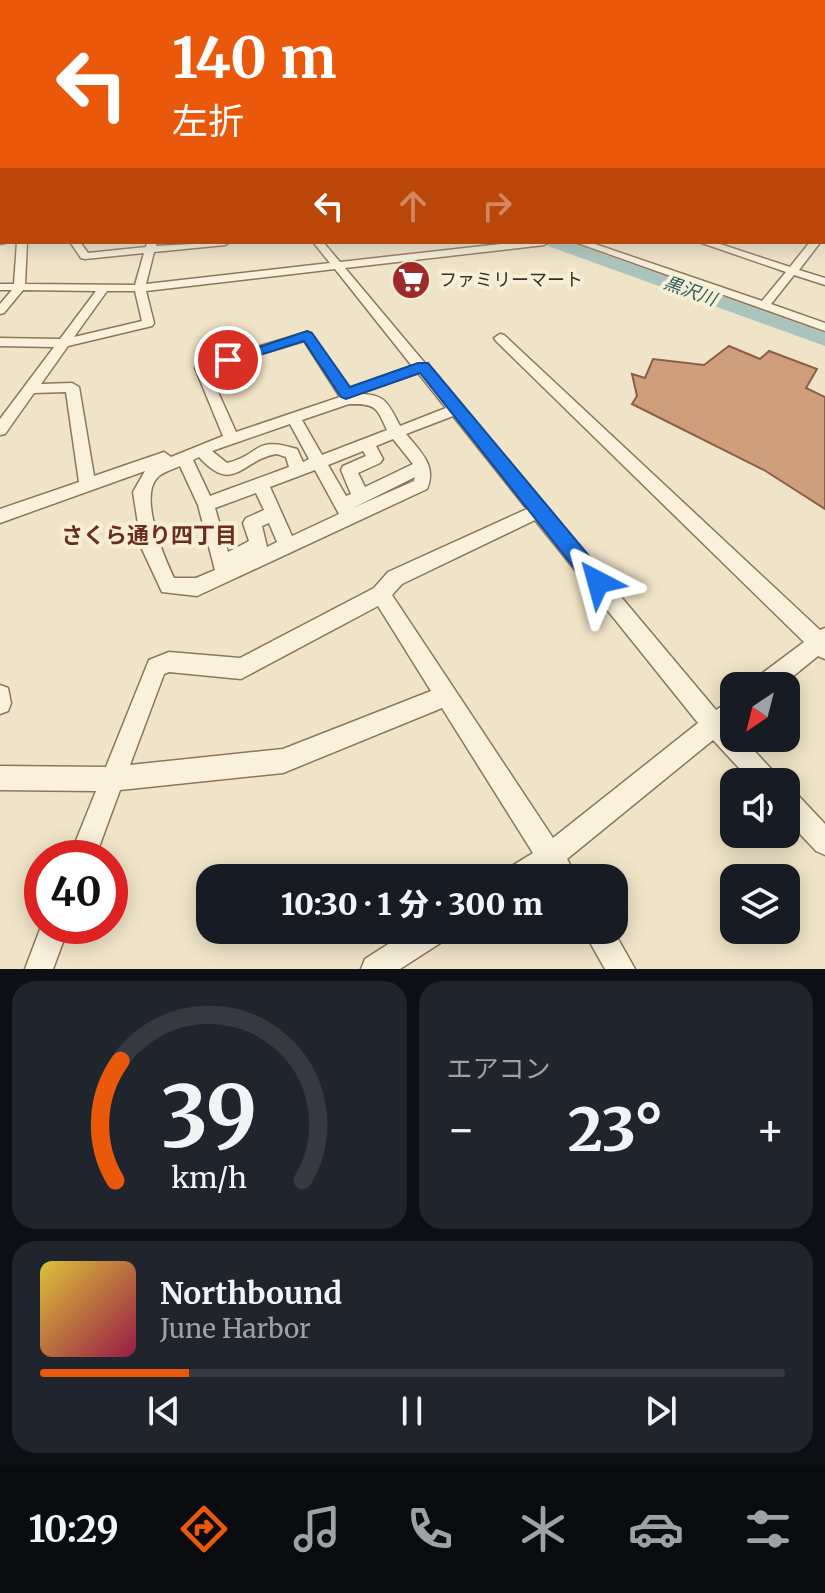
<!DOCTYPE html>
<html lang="ja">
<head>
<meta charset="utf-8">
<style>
	:root { --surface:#171b24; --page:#20242c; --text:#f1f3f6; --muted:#9ea1a6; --line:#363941; --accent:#ea580c }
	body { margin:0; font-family:Merriweather,"Noto Sans JP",serif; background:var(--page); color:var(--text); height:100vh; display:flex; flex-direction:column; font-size:30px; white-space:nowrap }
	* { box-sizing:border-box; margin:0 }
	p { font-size:26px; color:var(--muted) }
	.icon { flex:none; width:44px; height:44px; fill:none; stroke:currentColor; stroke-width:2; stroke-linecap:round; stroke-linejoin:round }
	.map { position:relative; height:969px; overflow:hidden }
	.side { display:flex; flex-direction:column; gap:12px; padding:12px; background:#0d0f14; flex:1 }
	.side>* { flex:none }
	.banner { position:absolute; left:0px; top:0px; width:826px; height:244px; box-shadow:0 4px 20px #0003; background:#ea580c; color:#fff; overflow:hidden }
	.needle { width:52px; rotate:215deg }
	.buttons { position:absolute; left:720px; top:672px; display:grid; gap:16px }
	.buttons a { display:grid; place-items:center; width:80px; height:80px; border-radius:16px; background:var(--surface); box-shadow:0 4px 20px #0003; font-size:40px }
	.speed { position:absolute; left:24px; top:840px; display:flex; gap:16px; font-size:40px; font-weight:700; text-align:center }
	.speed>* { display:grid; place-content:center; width:104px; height:104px; border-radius:50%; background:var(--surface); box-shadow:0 4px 20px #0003; line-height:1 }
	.speed .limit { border:12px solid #d22; background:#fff; color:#111 }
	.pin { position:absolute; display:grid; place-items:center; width:68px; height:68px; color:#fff; margin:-34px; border:4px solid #fff; border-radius:50%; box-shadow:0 2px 8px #0007 }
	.me { position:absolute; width:88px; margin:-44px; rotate:321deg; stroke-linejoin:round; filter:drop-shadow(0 0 6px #0008) }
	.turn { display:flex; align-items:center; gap:28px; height:168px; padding:0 40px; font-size:36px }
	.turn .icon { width:104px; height:104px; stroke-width:2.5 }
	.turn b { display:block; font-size:56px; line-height:68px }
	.lanes { display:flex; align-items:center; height:76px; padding:0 40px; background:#0003; justify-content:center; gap:40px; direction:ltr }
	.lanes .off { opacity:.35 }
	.big { font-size:60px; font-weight:800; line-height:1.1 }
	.side .tile { flex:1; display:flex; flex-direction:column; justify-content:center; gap:12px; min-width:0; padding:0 28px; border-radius:24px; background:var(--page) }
	.side .dial { align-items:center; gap:0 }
	.dial svg { height:208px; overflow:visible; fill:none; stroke:var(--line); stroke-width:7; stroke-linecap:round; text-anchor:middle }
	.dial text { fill:var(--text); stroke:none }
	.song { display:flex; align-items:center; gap:24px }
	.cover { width:96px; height:96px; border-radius:12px; background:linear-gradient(135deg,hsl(50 70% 55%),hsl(340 70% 35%)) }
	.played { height:8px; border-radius:4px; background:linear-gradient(90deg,var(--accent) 20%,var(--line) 20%) }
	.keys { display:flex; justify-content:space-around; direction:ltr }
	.heat { display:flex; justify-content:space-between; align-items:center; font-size:44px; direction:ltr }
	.side .tiles { flex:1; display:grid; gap:12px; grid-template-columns:1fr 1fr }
	.tile:last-child { grid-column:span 2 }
	.trip { position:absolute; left:196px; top:864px; width:432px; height:80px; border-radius:24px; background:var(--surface); box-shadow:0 4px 20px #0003; font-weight:800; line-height:80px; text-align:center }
	.tabs { display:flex; height:128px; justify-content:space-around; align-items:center; background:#090b0e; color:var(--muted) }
	.tabs .icon { width:56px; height:56px }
	.tabs .selected { color:var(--accent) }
	.tabs b { font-size:36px; color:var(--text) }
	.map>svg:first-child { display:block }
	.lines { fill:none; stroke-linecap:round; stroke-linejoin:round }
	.river { fill:#a9c4bc; fill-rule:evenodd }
	.building { fill:#cf9f7d; stroke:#8d5f41; stroke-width:2 }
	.minor-casing { stroke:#8d765c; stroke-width:3 }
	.minor { fill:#faf1dc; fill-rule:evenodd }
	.route { fill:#1a73e8; stroke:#114b97; stroke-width:2 }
	.labels { text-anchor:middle; stroke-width:8; stroke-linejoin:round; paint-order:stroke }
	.far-poi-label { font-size:18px; fill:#3d2e20; stroke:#f7eed8; text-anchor:start }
	.far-water-label { font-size:18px; font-style:italic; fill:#2f5d5a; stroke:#f7eed8 }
	.neighbourhood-label { font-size:22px; font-weight:bold; fill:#6b2e1e; stroke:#f7eed8 }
</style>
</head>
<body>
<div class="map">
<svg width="825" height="969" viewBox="0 0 825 969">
	<rect width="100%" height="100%" fill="#f0e4c8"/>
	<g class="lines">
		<path class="river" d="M546,242H570L825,333V346L548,246Z"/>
	</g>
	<path class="building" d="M729,346L760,359L769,351L817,369L806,388L825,397V509L764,470L632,404L637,396L632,374L645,378L653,359L704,365Z"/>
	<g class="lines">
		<defs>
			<path id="minor" d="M825,158V163H824V158Z
				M824,172H825V177H824Z
				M824,198H825V204H824Z
				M0,199L2,200V208L0,207Z
				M824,221H825V227H824Z
				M0,238L2,242L5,243L0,244Z
				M17,242H27L25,284L135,285L144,253L85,259L81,258L70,242H80L88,253L146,247L147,242H157L156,246L230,242L225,245L154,252L146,284L330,263L313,242H323L340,262L518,242H549L544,245L345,268L716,710L734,698V723L730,726L734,730V738H742L776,774L780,782H752L713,740L567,859L577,878H549L546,874L540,878H503L507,869L533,853L442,708L283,773L120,790L95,858H69L96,791L0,790V766L106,767L149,660L169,652L240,658L374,588L388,572L527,509L453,416L406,434C421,452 437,466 427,489L197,596L162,592L142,549L133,492L145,471L0,523V509L79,482L66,392L34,393L5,434L0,435V419L54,347L0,346V338L60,339L96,291L23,290L4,313L0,314V304L12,290H0V284H14ZM335,269L412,366L349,388L311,333L307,332L196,365L195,368L223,436L171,457L164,452L94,476L79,387L72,383L41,384L68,346L152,326L154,323L146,291ZM107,291H135L142,321L74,337ZM304,341L340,397L236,432L208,370ZM418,373L446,408L400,426C388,403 386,394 358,394ZM349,404C376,404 376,406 387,430L322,455L302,420ZM290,424L309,459L303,462L297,449C252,435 262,455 227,463L212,451ZM393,439L413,464L365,487L358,473L380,463L383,459L376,446ZM363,451L366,456L343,466L341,470L351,494L346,496L328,465ZM277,454L286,457L289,467L210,496L193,460L199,457C234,496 242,459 277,454ZM180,466L198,505L215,570L196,578H174C164,557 138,496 158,477C163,472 174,469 180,466ZM315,470L339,514L292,536L270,487ZM415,477L414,481L353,508ZM256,493L264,510L246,518L243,523L249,541L228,552L215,508ZM535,520L698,723L553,838L392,595L402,584ZM269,523L277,542L267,547L262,526ZM378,606L431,691L283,749L130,765L164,674L169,672L241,679Z
				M575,242H589L762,301L786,272L699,242H714L790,267L810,242H817L819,244L799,270L825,278V285L794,275L771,304L825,323V331Z
				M500,334L504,335L820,630L825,628V659L818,656L781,686H753L756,678L804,642L496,341L494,338Z
				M0,685L8,688L11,703L8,711L0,714Z
				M786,789L795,792L825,824V855L816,851L786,819Z
				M42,924L69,926L53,969H25Z
				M410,930H449L445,940L400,969H361L365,959Z
				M583,930H613L635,969H605Z"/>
		</defs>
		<use href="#minor" class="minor-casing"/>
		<use href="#minor" class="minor"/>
	</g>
	<linearGradient id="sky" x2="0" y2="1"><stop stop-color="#8fbad6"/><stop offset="0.5" stop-color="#f8f3e6"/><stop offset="1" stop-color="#f8f3e6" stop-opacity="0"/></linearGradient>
	<rect width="825" height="270" fill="url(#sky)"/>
	<path class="route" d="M307,331L312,333L350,387L418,363H428L605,575L609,582L605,589L598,591L591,589L420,373L346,399L341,397L304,341L228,365L221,360Z"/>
	<defs>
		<symbol id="supermarket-disc" viewBox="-11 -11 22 22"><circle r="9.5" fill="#9e2a2b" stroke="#f7eed8"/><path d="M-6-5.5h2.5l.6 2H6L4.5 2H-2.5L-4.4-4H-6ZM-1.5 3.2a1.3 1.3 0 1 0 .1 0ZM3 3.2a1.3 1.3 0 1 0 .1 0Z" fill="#fff"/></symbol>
	</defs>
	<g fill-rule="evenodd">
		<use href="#supermarket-disc" x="389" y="258" width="44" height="44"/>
	</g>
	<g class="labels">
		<g class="far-poi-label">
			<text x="439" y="286">ファミリーマート</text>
		</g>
		<g class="far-water-label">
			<text transform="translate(690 291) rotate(20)" y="6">黒沢川</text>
		</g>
		<g class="neighbourhood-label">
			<text x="149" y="543">さくら通り四丁目</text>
		</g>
	</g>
</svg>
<div class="buttons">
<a><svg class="needle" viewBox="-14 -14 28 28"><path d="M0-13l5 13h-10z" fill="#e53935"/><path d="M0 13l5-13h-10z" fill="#9ea1a6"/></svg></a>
<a><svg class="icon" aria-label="sound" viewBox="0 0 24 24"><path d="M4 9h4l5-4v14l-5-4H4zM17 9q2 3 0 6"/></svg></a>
<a><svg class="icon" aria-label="layers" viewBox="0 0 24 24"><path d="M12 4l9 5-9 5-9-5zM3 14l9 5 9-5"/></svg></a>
</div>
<div class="speed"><div class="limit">40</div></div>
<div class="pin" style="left:228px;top:360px;background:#d93025"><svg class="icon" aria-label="arrive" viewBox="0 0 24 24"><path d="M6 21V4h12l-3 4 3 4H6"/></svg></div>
<svg class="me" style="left:598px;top:582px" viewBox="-20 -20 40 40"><path d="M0-17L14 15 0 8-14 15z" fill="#1a73e8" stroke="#fff" stroke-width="4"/></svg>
<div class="trip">10:30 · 1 分 · 300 m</div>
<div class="banner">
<div class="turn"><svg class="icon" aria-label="left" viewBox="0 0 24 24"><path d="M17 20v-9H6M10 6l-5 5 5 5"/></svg><div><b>140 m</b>左折</div></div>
<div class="lanes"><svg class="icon" aria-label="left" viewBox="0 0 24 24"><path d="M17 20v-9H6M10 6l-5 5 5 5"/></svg><svg class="icon off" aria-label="ahead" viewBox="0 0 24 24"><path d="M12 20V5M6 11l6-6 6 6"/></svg><svg class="icon off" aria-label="right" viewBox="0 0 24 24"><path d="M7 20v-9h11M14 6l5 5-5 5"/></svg></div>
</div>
</div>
<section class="side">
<div class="tiles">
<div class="tile dial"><svg viewBox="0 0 100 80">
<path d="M14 69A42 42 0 1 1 86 69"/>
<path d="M14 69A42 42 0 0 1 16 23" stroke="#ea580c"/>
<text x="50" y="56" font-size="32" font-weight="700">39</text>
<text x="50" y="72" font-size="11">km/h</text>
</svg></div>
<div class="tile"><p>エアコン</p>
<div class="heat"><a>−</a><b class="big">23°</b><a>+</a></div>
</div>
<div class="tile">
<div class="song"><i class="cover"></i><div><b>Northbound</b><p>June Harbor</p></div></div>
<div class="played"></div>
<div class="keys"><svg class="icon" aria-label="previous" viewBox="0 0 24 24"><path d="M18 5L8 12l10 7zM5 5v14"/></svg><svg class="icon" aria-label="pause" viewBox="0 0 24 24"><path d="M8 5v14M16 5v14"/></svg><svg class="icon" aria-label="next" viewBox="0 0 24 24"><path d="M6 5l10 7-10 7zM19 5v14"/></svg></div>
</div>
</div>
</section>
<nav class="tabs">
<b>10:29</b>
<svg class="icon selected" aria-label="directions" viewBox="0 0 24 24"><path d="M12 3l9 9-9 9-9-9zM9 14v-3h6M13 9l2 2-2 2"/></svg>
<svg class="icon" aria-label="music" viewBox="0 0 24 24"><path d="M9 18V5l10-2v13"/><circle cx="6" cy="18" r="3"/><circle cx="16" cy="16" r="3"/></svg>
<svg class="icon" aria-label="phone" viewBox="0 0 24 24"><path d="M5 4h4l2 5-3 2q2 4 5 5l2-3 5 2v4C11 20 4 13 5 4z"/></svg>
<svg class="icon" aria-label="climate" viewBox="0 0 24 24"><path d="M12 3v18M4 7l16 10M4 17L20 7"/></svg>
<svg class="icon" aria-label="car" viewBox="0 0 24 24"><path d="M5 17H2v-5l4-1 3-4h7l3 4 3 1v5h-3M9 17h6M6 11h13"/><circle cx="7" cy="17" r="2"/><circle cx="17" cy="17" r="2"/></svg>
<svg class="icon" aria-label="filters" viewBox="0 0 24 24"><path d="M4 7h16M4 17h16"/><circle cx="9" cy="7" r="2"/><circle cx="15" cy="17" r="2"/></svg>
</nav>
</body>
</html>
